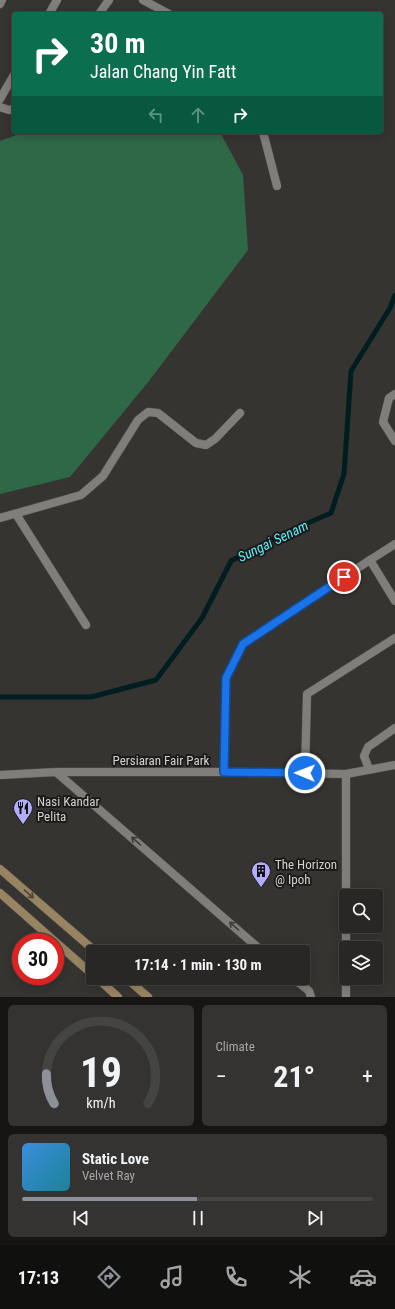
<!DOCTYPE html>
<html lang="en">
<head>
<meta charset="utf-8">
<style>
	:root { --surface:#282725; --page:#343332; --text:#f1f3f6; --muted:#a5a5a7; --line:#444442; --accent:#8c9099 }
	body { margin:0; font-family:"Roboto Condensed",sans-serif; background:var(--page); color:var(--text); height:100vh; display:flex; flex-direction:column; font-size:15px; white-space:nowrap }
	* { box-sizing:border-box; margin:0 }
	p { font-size:13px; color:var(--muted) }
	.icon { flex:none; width:22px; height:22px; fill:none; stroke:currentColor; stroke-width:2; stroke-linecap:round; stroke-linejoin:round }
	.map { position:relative; height:997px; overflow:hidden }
	.details { display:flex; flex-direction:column; gap:8px; padding:8px; background:#161514; flex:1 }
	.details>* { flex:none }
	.top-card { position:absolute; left:12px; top:12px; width:371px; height:122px; border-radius:4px; box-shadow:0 2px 10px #0003,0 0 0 1px var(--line); background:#0b6e4f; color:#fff; overflow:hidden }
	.buttons { position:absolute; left:339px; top:889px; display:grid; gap:8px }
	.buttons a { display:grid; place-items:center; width:44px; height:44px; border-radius:4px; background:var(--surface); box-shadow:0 2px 10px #0003,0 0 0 1px var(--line); font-size:20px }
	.speed { position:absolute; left:12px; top:933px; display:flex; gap:8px; font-size:20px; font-weight:700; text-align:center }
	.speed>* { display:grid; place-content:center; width:52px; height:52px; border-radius:50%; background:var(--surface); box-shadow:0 2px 10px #0003,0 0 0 1px var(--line); line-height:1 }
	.speed .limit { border:6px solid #d22; background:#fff; color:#111 }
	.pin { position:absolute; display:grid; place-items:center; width:34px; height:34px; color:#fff; margin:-17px; border:2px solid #fff; border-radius:50%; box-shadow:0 1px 4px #0007 }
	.me { position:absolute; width:44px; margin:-22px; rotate:271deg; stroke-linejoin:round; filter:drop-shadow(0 0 3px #0008) }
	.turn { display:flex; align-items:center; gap:14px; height:84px; padding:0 12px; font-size:18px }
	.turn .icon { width:52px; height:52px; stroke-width:2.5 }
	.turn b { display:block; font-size:28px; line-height:34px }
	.lanes { display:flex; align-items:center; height:38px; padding:0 12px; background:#0003; justify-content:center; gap:20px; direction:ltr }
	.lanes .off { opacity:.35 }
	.big { font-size:30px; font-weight:700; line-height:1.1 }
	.details .tile { flex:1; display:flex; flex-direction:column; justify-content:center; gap:6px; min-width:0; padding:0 14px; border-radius:6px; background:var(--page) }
	.details .dial { align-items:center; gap:0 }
	.dial svg { height:104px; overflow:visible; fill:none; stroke:var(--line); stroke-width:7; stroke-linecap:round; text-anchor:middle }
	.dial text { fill:var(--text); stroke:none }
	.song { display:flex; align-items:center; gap:12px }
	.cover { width:48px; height:48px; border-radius:6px; background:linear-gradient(135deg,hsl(210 70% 55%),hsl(190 70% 35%)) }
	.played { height:4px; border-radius:2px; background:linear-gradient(90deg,var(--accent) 50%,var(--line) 50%) }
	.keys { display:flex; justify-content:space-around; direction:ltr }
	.heat { display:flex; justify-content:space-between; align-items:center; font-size:22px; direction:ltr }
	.details .tiles { flex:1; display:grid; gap:8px; grid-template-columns:1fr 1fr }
	.tile:last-child { grid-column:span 2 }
	.trip { position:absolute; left:86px; top:945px; width:224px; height:40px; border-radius:4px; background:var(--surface); box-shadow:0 2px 10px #0003,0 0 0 1px var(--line); font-weight:700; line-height:40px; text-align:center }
	.tabs { display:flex; height:64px; justify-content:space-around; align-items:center; background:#10100f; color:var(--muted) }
	.tabs .icon { width:28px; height:28px }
	.tabs .on { color:var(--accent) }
	.tabs b { font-size:18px; color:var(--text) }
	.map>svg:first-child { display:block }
	.grass { fill:#2e6847 }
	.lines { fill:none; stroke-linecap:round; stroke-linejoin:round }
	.stream { stroke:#001e20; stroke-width:5 }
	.lane-casing { stroke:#535250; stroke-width:9 }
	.street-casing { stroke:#535250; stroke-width:9 }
	.secondary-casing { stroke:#535250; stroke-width:9 }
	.lane { stroke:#7f7e7a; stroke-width:8 }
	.street { stroke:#7f7e7a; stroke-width:8 }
	.secondary { stroke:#998461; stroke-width:8 }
	.oneway { stroke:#3f3e3c }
	.oneway2 { stroke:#4e4536 }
	.route-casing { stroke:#114b97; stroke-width:10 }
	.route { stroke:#1a73e8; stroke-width:7 }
	.labels { text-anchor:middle; stroke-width:4; stroke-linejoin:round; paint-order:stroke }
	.street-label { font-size:13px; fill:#d2d1d0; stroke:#1c1b1a }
	.poi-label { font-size:13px; fill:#d2d1d0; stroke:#1c1b1a; text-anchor:start }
	.water-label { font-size:14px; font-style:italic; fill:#58f1fd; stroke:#1c1b1a }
</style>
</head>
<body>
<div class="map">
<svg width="395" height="997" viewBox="0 0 395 997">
	<rect width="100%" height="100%" fill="#353431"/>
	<path class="grass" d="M25,132H220L243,175L248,250L149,381L70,477L0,494V141Z"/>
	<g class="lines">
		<path class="stream" d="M0,697H91L156,680L202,618L231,561L285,533L331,513L344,474L351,371L390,308L395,295"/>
		<defs>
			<path id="lane" d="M143,0L169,14
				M49,14L57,0
				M99,14L109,0
				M0,99L14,75
				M0,107L9,110L14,109
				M263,132L277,186
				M395,394L389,398L383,422L395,441
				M16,514L86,625
				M0,518L81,495L103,476L138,420L148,412L158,413L196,443L206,445L215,439L240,413
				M370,560L395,544
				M305,773L307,694L395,638"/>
			<path id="street" d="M0,4L2,0
				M369,769L364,756L368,747L395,728
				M56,772L263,952
				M224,772L226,678L243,644L370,560L395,601
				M0,775L56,772H224L346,774L395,765
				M346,896V774
				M346,948V926
				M293,978L309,991L311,997
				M346,997V978"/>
			<path id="secondary" d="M0,869L96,952
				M0,893L93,975
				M97,978L118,997
				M126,978L148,997"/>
		</defs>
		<use href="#lane" class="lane-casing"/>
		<use href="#street" class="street-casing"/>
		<use href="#secondary" class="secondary-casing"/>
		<use href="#lane" class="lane"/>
		<use href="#street" class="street"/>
		<use href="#secondary" class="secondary"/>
	</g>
	<defs><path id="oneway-shaft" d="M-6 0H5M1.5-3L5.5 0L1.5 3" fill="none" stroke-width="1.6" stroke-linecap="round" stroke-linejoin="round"/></defs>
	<g class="oneway">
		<use href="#oneway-shaft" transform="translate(136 841) rotate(-139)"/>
		<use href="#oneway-shaft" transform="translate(234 926) rotate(-139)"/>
	</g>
	<use class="oneway2" href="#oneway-shaft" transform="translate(29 894) rotate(41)"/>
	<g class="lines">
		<defs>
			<path id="route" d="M305,773L224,772L226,678L243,644L344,577"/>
		</defs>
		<use href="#route" class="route-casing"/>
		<use href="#route" class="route"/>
	</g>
	<defs>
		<symbol id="restaurant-pin" viewBox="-11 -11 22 30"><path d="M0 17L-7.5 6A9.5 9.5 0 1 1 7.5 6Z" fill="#b1adfa" stroke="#1c1b1a"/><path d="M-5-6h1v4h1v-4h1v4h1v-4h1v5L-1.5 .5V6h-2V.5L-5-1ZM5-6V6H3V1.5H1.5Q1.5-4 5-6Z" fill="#111"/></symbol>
		<symbol id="building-pin" viewBox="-11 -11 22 30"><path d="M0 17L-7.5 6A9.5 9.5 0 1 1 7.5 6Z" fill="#b1adfa" stroke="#1c1b1a"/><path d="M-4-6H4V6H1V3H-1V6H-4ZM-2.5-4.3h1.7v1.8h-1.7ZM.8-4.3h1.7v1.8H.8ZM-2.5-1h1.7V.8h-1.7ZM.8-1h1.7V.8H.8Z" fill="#111"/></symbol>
	</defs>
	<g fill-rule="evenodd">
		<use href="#restaurant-pin" x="12" y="797" width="22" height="30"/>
		<use href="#building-pin" x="250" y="860" width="22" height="30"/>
	</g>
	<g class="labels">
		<g class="street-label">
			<text x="161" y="765">Persiaran Fair Park</text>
		</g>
		<g class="poi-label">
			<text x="37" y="806">Nasi Kandar<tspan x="37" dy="15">Pelita</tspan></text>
			<text x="275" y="869">The Horizon<tspan x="275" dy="15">@ Ipoh</tspan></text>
		</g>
		<g class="water-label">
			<text transform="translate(273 541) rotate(-26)" y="5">Sungai Senam</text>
		</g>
	</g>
</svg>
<div class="buttons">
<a><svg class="icon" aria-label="search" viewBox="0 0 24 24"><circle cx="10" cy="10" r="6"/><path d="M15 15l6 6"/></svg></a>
<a><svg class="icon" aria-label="layers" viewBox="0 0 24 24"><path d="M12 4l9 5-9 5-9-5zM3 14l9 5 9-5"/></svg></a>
</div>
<div class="speed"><div class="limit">30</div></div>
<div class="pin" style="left:344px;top:577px;background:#d93025"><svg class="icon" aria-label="arrive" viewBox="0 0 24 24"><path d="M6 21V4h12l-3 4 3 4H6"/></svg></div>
<svg class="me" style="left:305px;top:773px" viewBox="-20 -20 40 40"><circle r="17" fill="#1a73e8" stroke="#fff" stroke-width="3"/><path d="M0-11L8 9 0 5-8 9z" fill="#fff"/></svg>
<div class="trip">17:14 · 1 min · 130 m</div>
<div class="top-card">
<div class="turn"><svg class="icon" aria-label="right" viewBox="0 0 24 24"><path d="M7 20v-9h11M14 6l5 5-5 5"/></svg><div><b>30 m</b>Jalan Chang Yin Fatt</div></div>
<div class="lanes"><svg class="icon off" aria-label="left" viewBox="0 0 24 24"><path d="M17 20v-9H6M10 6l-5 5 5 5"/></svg><svg class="icon off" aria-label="ahead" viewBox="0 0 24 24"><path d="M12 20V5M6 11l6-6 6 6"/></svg><svg class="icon" aria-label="right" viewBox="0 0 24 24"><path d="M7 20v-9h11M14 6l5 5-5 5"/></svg></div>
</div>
</div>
<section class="details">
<div class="tiles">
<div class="tile dial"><svg viewBox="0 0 100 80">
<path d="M14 69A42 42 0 1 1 86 69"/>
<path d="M14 69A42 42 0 0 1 8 46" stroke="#8c9099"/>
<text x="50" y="56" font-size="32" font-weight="700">19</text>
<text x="50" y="72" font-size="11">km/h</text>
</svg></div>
<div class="tile"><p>Climate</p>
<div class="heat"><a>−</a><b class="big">21°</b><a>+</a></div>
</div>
<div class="tile">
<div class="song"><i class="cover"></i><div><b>Static Love</b><p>Velvet Ray</p></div></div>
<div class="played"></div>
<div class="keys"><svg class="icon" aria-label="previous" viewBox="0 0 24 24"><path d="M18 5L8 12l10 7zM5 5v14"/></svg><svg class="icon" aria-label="pause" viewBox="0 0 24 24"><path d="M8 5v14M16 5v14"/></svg><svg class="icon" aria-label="next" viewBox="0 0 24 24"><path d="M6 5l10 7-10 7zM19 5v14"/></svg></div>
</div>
</div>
</section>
<nav class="tabs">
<b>17:13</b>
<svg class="icon on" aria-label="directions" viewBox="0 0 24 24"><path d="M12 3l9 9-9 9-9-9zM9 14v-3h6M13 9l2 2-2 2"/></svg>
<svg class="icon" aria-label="music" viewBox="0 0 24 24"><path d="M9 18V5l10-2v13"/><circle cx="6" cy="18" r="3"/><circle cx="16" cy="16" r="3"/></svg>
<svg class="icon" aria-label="phone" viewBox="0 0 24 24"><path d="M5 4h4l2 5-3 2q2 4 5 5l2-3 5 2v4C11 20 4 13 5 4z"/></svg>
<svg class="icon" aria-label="climate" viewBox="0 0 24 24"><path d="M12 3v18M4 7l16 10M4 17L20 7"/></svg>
<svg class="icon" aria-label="car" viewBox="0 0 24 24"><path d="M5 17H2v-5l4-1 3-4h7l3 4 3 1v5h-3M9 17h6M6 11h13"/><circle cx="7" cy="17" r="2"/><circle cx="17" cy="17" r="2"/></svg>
</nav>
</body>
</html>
